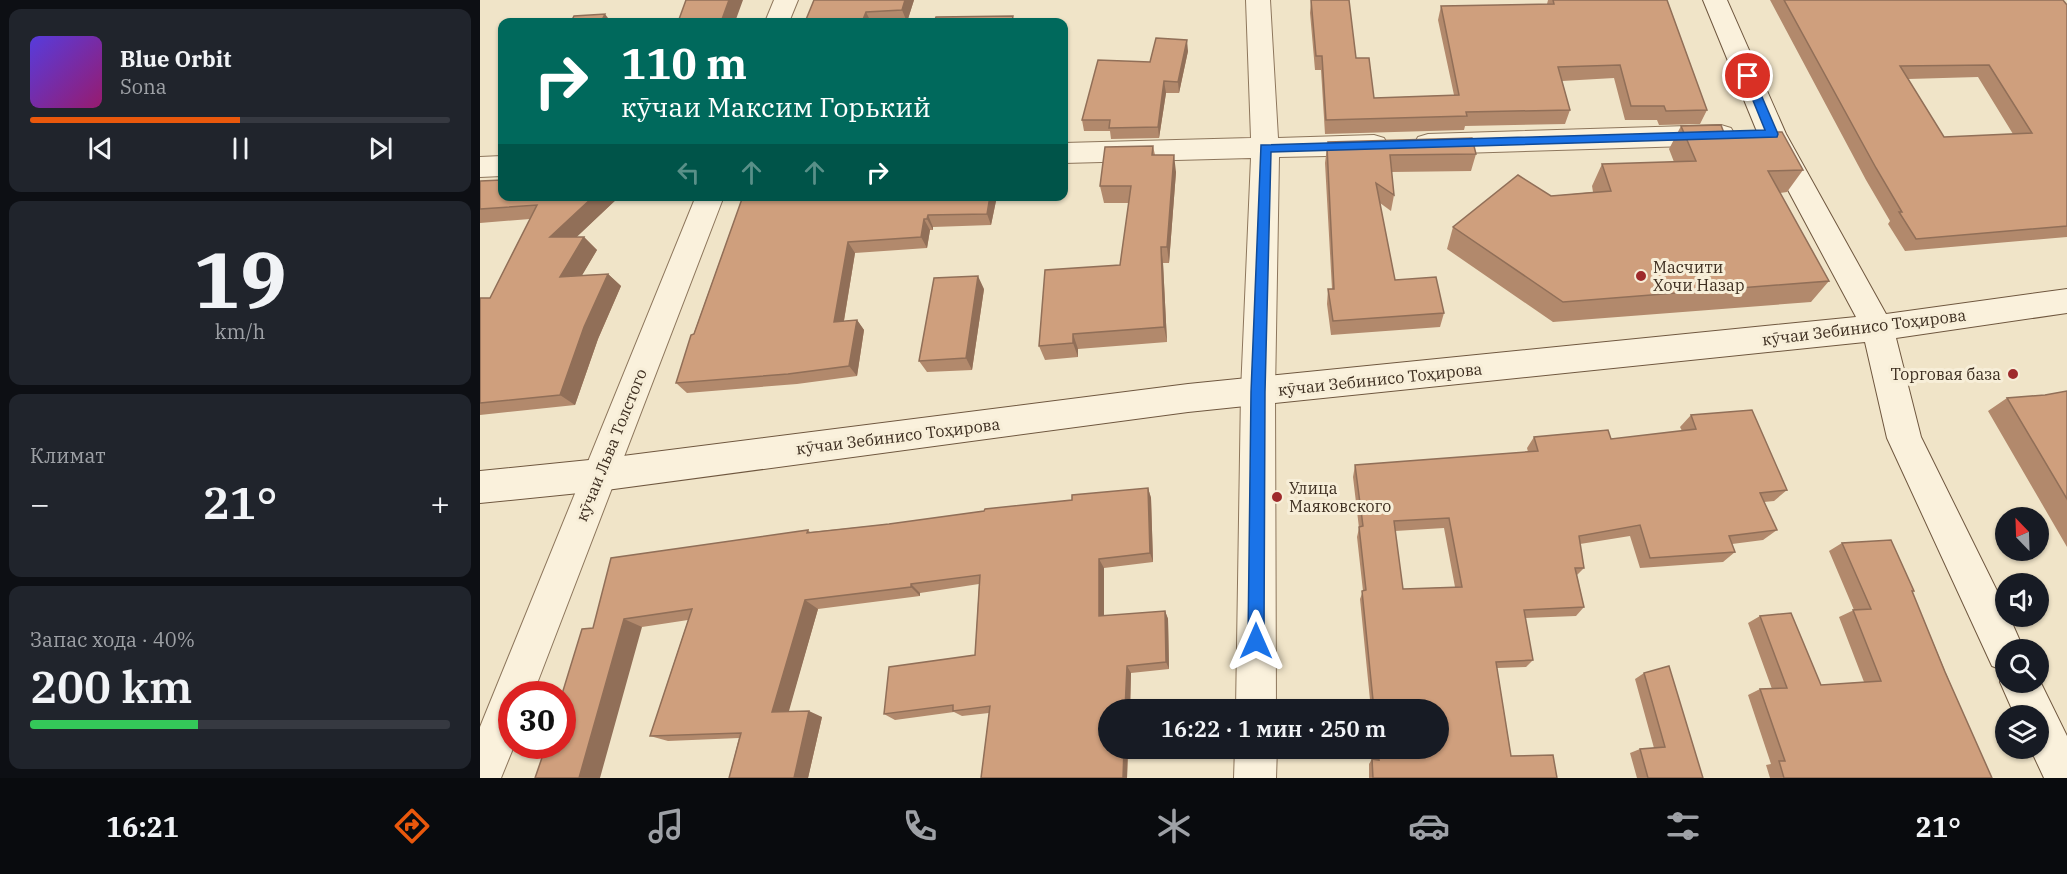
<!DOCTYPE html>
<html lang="ru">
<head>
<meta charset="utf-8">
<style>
	:root { --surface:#171b24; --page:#20242c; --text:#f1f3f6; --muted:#9ea1a6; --line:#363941; --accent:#ea580c }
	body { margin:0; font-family:"IBM Plex Serif",serif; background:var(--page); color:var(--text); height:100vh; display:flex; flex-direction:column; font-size:22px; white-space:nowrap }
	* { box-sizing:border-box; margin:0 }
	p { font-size:20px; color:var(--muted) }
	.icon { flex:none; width:33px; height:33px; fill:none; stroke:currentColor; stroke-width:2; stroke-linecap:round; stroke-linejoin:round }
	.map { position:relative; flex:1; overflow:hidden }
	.details { display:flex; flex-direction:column; gap:9px; padding:9px; background:#0d0f14; width:480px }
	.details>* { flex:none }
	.top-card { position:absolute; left:18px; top:18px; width:570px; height:183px; border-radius:12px; box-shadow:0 2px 4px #0004; background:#00695c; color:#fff; overflow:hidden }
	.needle { width:39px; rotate:337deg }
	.controls { position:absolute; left:1515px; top:507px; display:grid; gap:12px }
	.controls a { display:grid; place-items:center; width:54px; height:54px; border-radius:50%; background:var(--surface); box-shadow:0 2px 4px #0004; font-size:30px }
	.speed { position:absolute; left:18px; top:681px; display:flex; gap:12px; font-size:30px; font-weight:700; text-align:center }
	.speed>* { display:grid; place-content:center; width:78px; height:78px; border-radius:50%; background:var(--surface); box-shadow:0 2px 4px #0004; line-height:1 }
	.speed .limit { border:9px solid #d22; background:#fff; color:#111 }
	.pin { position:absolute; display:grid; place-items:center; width:51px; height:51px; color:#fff; margin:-26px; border:3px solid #fff; border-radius:50%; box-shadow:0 2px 6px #0007 }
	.me { position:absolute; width:66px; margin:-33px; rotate:0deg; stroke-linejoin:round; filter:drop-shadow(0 0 4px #0008) }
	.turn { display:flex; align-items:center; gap:21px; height:126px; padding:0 24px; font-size:27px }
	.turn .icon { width:78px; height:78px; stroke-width:2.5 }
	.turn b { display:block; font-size:42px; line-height:51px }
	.lanes { display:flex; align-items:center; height:57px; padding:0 24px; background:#0003; justify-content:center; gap:30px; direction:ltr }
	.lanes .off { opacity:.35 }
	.big { font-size:45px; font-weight:600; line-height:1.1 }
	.details .widget { flex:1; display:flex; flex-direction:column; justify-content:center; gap:9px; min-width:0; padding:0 21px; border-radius:12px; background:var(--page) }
	.details .dial { align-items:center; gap:0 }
	.dial b { font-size:78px; line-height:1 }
	.song { display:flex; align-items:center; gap:18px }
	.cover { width:72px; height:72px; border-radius:9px; background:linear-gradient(135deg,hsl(250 70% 55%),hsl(320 70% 35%)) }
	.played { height:6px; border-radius:3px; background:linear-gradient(90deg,var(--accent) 50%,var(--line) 50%) }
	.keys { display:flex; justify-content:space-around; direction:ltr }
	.heat { display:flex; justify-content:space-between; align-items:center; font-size:33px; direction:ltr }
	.charge { height:9px; border-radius:4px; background:linear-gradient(90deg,#34c759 40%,var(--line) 0) }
	.trip { position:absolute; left:618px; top:699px; width:351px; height:60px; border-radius:30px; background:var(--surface); box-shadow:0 2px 4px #0004; font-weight:600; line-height:60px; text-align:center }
	.tab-bar { display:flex; height:96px; justify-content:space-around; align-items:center; background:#090b0e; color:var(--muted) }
	.tab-bar .icon { width:42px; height:42px }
	.tab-bar .active { color:var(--accent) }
	.tab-bar b { font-size:27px; color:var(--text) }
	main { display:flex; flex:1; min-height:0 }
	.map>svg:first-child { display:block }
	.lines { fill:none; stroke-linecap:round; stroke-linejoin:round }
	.street-casing { stroke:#8d765c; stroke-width:2 }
	.secondary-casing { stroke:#6f573f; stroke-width:2 }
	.street { fill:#faf1dc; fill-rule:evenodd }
	.secondary { fill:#faf1dc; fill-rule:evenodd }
	.wall { fill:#b2896c; fill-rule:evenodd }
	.shaded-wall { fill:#916f58 }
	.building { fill:#cf9f7d; stroke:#916f58; stroke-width:1.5; fill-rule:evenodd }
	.route { fill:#1a73e8; stroke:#114b97; stroke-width:1.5 }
	.poi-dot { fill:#9e2a2b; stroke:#f7eed8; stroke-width:2 }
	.labels { text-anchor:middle; stroke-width:6; stroke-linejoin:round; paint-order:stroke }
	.poi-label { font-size:16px; fill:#3d2e20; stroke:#f7eed8; text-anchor:start }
	.street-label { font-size:16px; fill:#3d2e20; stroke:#f7eed8 }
</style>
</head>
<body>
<main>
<section class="details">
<div class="widget">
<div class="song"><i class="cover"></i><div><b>Blue Orbit</b><p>Sona</p></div></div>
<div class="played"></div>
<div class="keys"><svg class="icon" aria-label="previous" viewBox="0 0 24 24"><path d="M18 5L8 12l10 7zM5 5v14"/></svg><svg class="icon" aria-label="pause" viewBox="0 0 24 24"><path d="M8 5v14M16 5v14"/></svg><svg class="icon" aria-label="next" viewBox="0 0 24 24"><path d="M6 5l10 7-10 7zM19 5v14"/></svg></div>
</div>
<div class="widget dial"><b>19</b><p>km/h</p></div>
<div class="widget"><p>Климат</p>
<div class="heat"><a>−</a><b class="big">21°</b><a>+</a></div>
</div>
<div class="widget"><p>Запас хода · 40%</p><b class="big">200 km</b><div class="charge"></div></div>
</section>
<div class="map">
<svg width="1587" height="778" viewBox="0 0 1587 778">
	<rect width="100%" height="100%" fill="#f0e4c8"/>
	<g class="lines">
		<defs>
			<path id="street" d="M294,0H318L309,22H285Z
				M766,0H790L798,138L894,135L904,138L908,145L904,152L894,155L799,157L795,392L796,710H756L761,392L771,158L584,163V143L771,138Z
				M1241,125L1251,128L1255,135L1251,142L1241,145L948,154L938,151L934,144L938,137L948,134Z
				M22,156V176L0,177V157Z
				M216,196H244L53,694H32V746H34L21,778H0V727Z
				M755,748H797L796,778H754Z"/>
			<path id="secondary" d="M1223,0H1247L1306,134L1406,314L1587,289V313L1416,338L1441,437L1526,609V616H1529L1544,650H1526V682H1558V677L1587,736V778H1564L1550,748H1558V716H1535L1520,682L1525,671L1512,666L1407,438L1385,342L708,412L119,491L0,503V471L119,459L708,384L1376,317L1278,134Z"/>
		</defs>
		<use href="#street" class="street-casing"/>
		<use href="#secondary" class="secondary-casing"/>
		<use href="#street" class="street"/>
		<use href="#secondary" class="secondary"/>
	</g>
	<path class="wall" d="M334,0H434L427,22H325Z
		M831,0L876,58L894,98L974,95L958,20L961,6L1067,4L1068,0H1187L1227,110L1220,124L1179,125L1177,120H1145L1134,78L1082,81L1090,110L1085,124L985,126L984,130L845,134L841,70H835L830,13Z
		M1290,0H1583L1587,5V237L1425,251L1408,224L1410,221L1386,180ZM1498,77L1533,134L1464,137L1428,79Z
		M708,51L699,93H686L679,138L631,139L630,131H604L602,120L670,62Z
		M1201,126L1244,133L1323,170L1307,192L1300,193L1349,281L1331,302L1073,322L967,249L973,227L1071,196L1113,192L1112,186L1122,164L1194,162L1189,149Z
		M848,142L996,154L991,171L911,172L914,195L911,211L900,203L915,280L964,313L960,327L851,335L847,304L848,289H852L845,163L847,147H848Z
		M673,146L675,155L696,172L689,263H683L687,342L598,349V357L565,360L559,346L640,265L649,203H624L620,186Z
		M0,181L22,196H140L96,237H104L117,250L102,275L128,274L141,286L118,339L95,405L0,415V298H10L50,219L0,223Z
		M263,196H517L511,225L453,227V230H450L447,248L375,253L364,321L377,320L384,330L377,376L317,384L207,393L196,383Z
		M504,289L492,370L447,372L439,361Z
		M1587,391V547L1508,411L1527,398L1565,395Z
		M1211,415L1307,490L1294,501L1284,502L1297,530L1283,540L1252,544L1255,552L1243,562L1160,568L1150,536L1100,544L1104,568L1097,575L1104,607L1096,616L1045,618L1053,660L1046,667L1017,668L1031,756L1077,778H889V764L892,759H895L894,748H958V710H891L880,599L883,591L877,537L879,528L873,477L875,465L1048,452L1047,448L1054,437L1131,439L1202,431L1200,427ZM964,528L975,587L923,589L915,531Z
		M668,488L671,498L673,562L624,568V616L685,611L688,619L689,669L651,673L650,710H628L648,748L647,778H501L509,713L482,716L474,712L415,720L404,714L495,655L499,584L440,593V596L338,609L308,712L342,717L328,778H249L259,738L188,741L170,736L208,620L162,627L113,628L328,530L330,532L409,524L592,500Z
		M1362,543L1434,591L1432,592L1510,778H1290L1286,765L1291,764L1268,695L1280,689H1292L1268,623L1280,616L1341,685L1384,682L1359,617L1374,610L1349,551Z
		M1164,673L1223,778H1157L1150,753L1160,749L1174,748L1155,679Z"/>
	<path class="shaded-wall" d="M249,0H263L255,22H241Z
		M425,0H434L427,22L422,10Z
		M386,12L391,22H382Z
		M125,14L131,22H121Z
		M707,40L708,51L699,93L698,82Z
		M684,81L686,93L679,138L678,127Z
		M694,155L696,172L689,263L687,247Z
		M114,196H140L83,250L70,237Z
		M510,196H517L511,225L507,214Z
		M448,215L453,227V230L447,219Z
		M444,219L450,230L447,248L441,237Z
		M104,237L117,250L94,289L80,277Z
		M368,242L375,253L362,332L354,322Z
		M681,247L683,263L687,342L684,327Z
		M128,274L141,286L118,339L95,405L80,395L104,327Z
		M498,276L504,289L492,370L486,358Z
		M377,320L384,330L377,376L369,366Z
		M593,334L598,349V357L593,343Z
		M668,488L671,498L673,562L670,553Z
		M619,559L624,568V624L619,616Z
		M431,584L440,593V596L431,587Z
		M325,600L338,609L307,718L292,712Z
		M685,611L688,619L689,669L686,662Z
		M144,619L162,627L120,778H99Z
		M647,666L651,673L650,710H645Z
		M329,711L342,717L328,778H314Z
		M644,748H648L647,778H643Z"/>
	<path class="building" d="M206,0H249L241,22H198Z
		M334,0H425L422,10L386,12L382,22H325Z
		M831,0H869L876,58H889L894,98L979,95L961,6L1074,4L1073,0H1187L1227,110L1186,111L1184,106H1151L1140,65L1078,67L1090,110L986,112L987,116L846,120L842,56H836Z
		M1304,0H1583L1587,5V226L1436,239L1419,212H1422L1396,168ZM1509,65L1552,133L1464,137L1420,66Z
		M125,14L121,22H91L94,16Z
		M533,16L532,22H454L456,17Z
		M676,38L707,40L698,82L684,81L678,127L629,128L630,120H602L618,60L670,62Z
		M1241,125L1244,133L1302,132L1323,170L1288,171L1349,281L1083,302L973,227L1038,175L1071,196L1131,191L1122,164L1216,161L1201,126Z
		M992,138L996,154L910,155L914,195L896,183L915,280L956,277L964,313L853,321L848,289H854L847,147H849L848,142Z
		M673,146L672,155H694L687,247H681L684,327L593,334V343L559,346L565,270L640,265L651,186H620L625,147Z
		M22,180V196H114L70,237H104L80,277L128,274L104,327L80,395L0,403V298H10L57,205L0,209V181Z
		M263,196H510L507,214L448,215L447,219H444L441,237L368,242L354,322L377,320L369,366L308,374L196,383L211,335L214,334Z
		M498,276L486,358L439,361L454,278Z
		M1587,391V499L1527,398L1565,395Z
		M1272,410L1307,490L1280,493L1297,530L1249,536L1255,552L1170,558L1160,525L1099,536L1104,568H1095L1104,607L1044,610L1053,660L1016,662L1031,756L1073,755L1077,778H893L892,759L899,760L898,748H958V710H894L882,591L886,590L879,527L883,526L875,465L1058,451L1054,437L1128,430L1131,439L1216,429L1211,415ZM969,518L982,587L923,589L914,521Z
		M668,488L670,553L619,559V616L685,611L686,662L647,666L645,710H628V748H644L643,778H501L510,706L473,711V705L404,714L409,667L495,655L500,575L431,584V587L325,600L292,712L329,711L314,778H249L261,733L170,736L212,609L144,619L99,778H55L66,746H82V694L102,629L113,628L131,558L328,530L327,533L409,524L504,511L505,509L592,500V495Z
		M1411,540L1434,591H1432L1465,672L1512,778H1304L1299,761H1305L1280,689L1307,688L1280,616L1311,613L1341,685L1401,681L1373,610L1391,609L1362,543Z
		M1189,666L1223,778H1168L1160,749L1185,747L1164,673Z"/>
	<path class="route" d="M1268,73L1273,76L1298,134L1297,137L791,152L785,392L784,641L782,647L776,649L771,647L768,641L771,392L781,145L1285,130L1263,76Z"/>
	<g class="poi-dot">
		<circle cx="1161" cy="276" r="6"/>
		<circle cx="1533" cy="374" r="6"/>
		<circle cx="797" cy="497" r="6"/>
	</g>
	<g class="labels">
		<g class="poi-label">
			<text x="1173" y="273">Масчити<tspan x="1173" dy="18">Хочи Назар</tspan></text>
			<text x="1521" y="380" text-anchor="end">Торговая база</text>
			<text x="809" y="494">Улица<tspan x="809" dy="18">Маяковского</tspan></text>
		</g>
		<g class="street-label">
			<text transform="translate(1384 327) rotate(-7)" y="6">кӯчаи Зебинисо Тоҳирова</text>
			<text transform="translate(900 379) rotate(-6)" y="6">кӯчаи Зебинисо Тоҳирова</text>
			<text transform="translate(418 436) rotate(-7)" y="6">кӯчаи Зебинисо Тоҳирова</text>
			<text transform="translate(131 445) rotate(-68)" y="6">кӯчаи Льва Толстого</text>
		</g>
	</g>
</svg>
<div class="controls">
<a><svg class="needle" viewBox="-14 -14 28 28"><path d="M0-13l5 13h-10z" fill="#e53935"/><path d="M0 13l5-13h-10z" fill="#9ea1a6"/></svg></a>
<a><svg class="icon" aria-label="sound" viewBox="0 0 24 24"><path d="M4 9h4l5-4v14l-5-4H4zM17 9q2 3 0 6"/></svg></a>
<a><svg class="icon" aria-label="search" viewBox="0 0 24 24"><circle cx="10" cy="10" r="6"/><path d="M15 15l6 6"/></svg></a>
<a><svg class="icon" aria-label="layers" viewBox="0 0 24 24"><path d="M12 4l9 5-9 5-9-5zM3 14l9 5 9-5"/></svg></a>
</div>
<div class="speed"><div class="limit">30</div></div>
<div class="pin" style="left:1268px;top:76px;background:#d93025"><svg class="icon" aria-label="arrive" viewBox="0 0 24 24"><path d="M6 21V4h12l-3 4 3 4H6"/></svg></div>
<svg class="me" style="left:776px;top:641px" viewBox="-20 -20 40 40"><path d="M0-17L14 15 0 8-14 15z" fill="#1a73e8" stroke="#fff" stroke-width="4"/></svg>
<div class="trip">16:22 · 1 мин · 250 m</div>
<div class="top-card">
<div class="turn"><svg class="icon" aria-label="right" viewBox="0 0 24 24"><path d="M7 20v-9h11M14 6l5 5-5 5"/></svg><div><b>110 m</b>кӯчаи Максим Горький</div></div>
<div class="lanes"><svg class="icon off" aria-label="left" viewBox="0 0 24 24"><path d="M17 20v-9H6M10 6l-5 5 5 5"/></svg><svg class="icon off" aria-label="ahead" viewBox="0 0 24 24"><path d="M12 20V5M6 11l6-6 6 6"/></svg><svg class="icon off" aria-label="ahead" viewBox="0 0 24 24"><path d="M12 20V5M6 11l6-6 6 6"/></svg><svg class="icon" aria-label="right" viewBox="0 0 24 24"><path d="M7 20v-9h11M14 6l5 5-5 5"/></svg></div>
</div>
</div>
</main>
<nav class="tab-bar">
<b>16:21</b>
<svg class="icon active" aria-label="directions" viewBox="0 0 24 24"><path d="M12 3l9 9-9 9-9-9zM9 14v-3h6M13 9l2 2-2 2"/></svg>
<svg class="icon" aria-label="music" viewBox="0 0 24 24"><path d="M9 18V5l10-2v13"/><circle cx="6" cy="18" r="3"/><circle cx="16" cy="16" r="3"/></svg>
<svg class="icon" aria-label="phone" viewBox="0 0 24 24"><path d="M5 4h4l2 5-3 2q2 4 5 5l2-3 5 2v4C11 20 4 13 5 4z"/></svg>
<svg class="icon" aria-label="climate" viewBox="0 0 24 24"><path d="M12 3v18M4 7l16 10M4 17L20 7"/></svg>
<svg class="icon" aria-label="car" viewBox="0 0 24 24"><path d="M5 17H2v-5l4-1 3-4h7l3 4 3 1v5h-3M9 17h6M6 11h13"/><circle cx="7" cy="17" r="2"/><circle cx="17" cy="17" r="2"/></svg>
<svg class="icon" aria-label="filters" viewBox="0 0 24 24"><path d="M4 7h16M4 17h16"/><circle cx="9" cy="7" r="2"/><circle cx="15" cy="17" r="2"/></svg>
<b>21°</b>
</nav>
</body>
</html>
